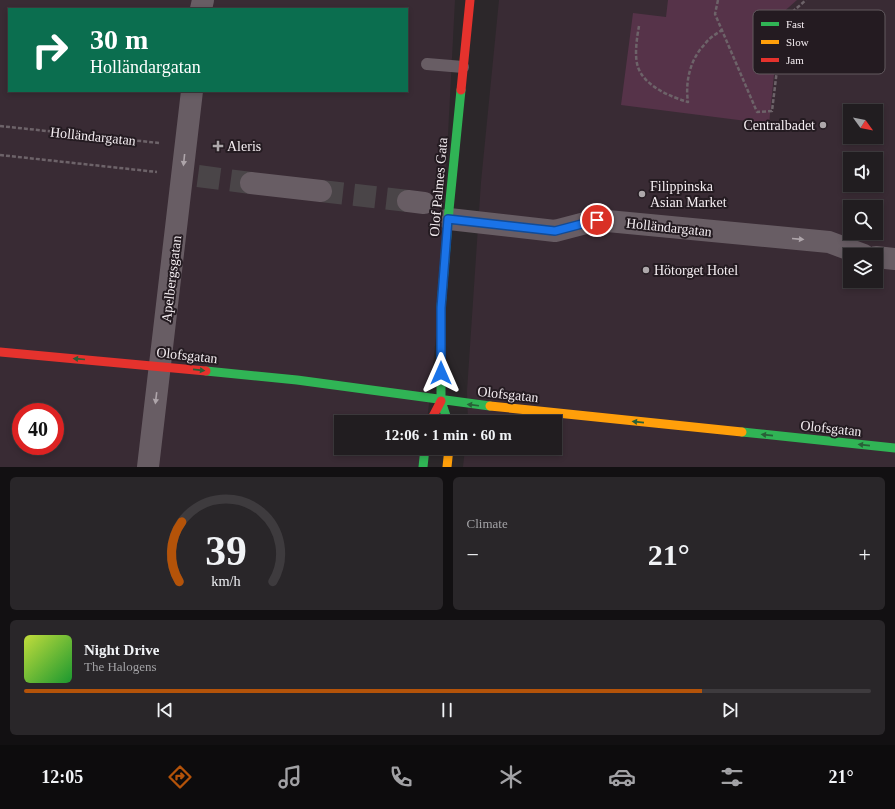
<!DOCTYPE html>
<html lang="en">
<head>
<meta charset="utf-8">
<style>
	:root { --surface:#211d20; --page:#292629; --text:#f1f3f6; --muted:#a2a2a5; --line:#3e3b3e; --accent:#b45309 }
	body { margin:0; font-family:Georgia,serif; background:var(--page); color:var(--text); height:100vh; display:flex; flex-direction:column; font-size:15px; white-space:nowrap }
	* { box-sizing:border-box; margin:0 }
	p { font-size:13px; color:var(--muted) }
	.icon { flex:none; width:22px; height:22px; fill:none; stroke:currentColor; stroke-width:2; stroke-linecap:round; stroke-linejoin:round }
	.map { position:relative; height:467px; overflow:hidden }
	.details { display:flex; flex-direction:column; gap:10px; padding:10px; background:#121012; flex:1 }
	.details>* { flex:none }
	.guide { position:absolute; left:8px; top:8px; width:400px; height:84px; border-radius:0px; box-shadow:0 2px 6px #0003,0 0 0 1px var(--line); background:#0b6e4f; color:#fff; overflow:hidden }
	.needle { width:26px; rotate:123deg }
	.fabs { position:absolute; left:843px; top:104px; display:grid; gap:8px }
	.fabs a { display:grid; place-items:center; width:40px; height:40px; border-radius:0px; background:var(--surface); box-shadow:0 2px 6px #0003,0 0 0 1px var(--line); font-size:20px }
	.speed { position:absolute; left:12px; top:403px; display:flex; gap:8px; font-size:20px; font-weight:700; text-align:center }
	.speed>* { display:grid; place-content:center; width:52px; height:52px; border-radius:50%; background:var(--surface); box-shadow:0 2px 6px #0003,0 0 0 1px var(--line); line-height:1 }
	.speed .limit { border:6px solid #d22; background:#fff; color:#111 }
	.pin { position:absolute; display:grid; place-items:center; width:34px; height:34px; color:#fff; margin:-17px; border:2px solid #fff; border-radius:50%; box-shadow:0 1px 4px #0007 }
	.me { position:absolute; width:44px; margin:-22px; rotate:0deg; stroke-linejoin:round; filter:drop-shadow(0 0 3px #0008) }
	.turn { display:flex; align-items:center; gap:14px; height:84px; padding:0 16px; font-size:18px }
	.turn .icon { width:52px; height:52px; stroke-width:2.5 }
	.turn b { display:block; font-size:28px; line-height:34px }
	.big { font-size:30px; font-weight:700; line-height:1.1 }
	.details .widget { flex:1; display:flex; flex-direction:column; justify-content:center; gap:6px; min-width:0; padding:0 14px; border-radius:6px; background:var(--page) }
	.details .dial { align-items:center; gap:0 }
	.dial svg { height:104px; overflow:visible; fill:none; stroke:var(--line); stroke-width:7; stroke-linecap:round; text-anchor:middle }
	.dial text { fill:var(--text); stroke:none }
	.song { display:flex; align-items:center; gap:12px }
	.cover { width:48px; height:48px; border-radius:6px; background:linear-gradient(135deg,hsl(70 70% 55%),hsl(130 70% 35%)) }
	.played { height:4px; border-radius:2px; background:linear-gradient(90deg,var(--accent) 80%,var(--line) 80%) }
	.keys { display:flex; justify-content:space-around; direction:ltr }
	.heat { display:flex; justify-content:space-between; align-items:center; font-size:22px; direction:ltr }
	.details .tiles { flex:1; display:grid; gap:10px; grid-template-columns:1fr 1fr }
	.widget:last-child { grid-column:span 2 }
	.trip { position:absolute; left:334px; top:415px; width:228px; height:40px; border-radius:0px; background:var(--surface); box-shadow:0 2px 6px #0003,0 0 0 1px var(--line); font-weight:700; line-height:40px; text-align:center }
	.menu { display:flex; height:64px; justify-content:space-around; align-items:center; background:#0d0c0d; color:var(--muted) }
	.menu .icon { width:28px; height:28px }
	.menu .active { color:var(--accent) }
	.menu b { font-size:18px; color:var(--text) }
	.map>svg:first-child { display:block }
	.built { fill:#392b34; fill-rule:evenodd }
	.green { fill:#563349 }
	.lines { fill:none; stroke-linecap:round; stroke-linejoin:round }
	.street-tunnel { stroke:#4a4548; stroke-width:22; stroke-dasharray:22 11; stroke-linecap:butt }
	.path { stroke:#6d6369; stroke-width:2.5; stroke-dasharray:4 2; stroke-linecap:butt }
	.lane { stroke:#685d64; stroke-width:12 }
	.street { stroke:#685d64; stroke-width:22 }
	.fast { stroke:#30b455; stroke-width:9 }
	.slow { stroke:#ff9f0a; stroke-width:9 }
	.jam { stroke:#e5322d; stroke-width:9 }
	.oneway { fill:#aea5aa }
	.oneway2 { fill:#296038 }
	.route-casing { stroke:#114b97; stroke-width:10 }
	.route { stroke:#1a73e8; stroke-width:7 }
	.poi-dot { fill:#aea8ab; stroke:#241b21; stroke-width:1.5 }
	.labels { text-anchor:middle; stroke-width:4; stroke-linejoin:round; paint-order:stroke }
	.poi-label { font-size:14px; fill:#f4edf1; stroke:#241b21; text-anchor:start }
	.street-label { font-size:14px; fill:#f4edf1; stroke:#241b21 }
	.key { fill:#241b21; stroke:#625a5f; stroke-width:1 }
	.key-label { font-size:11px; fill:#f4edf1 }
</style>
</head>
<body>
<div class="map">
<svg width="895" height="467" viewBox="0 0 895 467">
	<rect width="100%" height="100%" fill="#2c272a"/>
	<path class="built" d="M0,0H455L439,308L427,422H341V448H422L420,467H0ZM9,9H407V91H9ZM21,412H55V446H21Z
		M499,0H895V467H463L465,448H555V422H468L467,391L481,182ZM850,111H876V137H850ZM850,159H876V185H850ZM850,207H876V233H850ZM850,255H876V281H850Z"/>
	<path class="green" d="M668,0H797L780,15L769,124L621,105L633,13L666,17Z"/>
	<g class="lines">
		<path class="street-tunnel" d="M198,176L251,183
			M321,191L408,201"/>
		<path class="path" d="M718,0L715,14L757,112L772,111L783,20L806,0
			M639,26C637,37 634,56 638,67C644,86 671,97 688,102C685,82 690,59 705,44C709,38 716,34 722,30
			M0,126L159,143
			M0,155L157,172"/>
		<path class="lane" d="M427,64L463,67"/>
		<path class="street" d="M201,9L203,0
			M251,183L321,191
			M408,201L424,203
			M449,219L555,231L597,220L829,242L864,255
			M876,257L895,259
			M148,467L192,91"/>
		<path class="fast" d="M206,371L297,380L490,406
			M448,422L441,401V308L449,210L461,90
			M742,432L895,448
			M423,467L425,448"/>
		<path class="slow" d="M490,406L742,432
			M447,467L449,448"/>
		<path class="jam" d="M461,90L470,0
			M0,352L206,371
			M430,422L441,401"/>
	</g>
	<defs><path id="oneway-solid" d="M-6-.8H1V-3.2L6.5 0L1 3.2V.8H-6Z"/></defs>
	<g class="oneway">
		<use href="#oneway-solid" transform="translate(184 160) rotate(96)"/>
		<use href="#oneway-solid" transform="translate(798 239) rotate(5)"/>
		<use href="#oneway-solid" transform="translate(156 398) rotate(97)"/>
	</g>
	<g class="oneway2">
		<use href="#oneway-solid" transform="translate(79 359) rotate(-175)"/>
		<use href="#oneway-solid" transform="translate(199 370) rotate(6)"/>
		<use href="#oneway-solid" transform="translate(473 405) rotate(-173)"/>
		<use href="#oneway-solid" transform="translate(638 422) rotate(-174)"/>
		<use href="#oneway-solid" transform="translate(767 435) rotate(-174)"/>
		<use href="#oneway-solid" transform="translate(864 445) rotate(-174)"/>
	</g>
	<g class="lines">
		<defs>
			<path id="route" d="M441,373V308L448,219L555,231L597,220"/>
		</defs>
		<use href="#route" class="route-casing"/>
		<use href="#route" class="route"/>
	</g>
	<g class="poi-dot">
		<circle cx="823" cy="125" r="4"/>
		<path d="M216 140h4v4h4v4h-4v4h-4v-4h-4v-4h4z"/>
		<circle cx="642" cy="194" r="4"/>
		<circle cx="646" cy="270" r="4"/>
	</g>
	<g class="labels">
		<g class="poi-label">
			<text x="815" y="130" text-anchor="end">Centralbadet</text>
			<text x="227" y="151">Aleris</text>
			<text x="650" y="191">Filippinska<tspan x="650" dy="16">Asian Market</tspan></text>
			<text x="654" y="275">Hötorget Hotel</text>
		</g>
		<g class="street-label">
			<text transform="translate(93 136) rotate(6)" y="5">Holländargatan</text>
			<text transform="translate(438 187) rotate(-85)" y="5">Olof Palmes Gata</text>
			<text transform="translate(669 227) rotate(6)" y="5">Holländargatan</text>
			<text transform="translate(171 279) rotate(-83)" y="5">Apelbergsgatan</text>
			<text transform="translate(187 355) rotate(6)" y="5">Olofsgatan</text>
			<text transform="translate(508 394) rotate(6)" y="5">Olofsgatan</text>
			<text transform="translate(831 428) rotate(6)" y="5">Olofsgatan</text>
		</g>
	</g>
	<rect x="753" y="10" width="132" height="64" rx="6" class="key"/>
	<rect x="761" y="22" width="18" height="4" fill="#30b455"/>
	<rect x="761" y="40" width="18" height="4" fill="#ff9f0a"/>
	<rect x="761" y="58" width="18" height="4" fill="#e5322d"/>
	<g class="key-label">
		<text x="786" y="28">Fast</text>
		<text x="786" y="46">Slow</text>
		<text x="786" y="64">Jam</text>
	</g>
</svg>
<div class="fabs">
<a><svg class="needle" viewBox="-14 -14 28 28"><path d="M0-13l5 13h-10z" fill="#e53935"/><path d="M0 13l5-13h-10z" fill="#a2a2a5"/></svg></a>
<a><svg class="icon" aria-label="sound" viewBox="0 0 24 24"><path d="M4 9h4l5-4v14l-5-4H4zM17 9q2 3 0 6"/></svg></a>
<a><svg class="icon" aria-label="search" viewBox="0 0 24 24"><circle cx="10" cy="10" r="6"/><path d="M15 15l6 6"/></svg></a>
<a><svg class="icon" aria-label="layers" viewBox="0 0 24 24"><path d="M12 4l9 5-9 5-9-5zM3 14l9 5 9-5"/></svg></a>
</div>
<div class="speed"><div class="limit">40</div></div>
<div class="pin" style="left:597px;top:220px;background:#d93025"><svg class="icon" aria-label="arrive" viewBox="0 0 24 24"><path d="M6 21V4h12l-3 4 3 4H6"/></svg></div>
<svg class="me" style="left:441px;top:373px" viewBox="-20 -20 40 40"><path d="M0-17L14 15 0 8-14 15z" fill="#1a73e8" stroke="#fff" stroke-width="4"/></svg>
<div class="trip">12:06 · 1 min · 60 m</div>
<div class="guide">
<div class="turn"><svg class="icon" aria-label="right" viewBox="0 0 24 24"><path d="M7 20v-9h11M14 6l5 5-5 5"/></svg><div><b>30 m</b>Holländargatan</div></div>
</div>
</div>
<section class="details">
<div class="tiles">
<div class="widget dial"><svg viewBox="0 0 100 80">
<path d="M14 69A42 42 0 1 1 86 69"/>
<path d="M14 69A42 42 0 0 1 16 23" stroke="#b45309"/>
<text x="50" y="56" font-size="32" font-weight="700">39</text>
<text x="50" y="72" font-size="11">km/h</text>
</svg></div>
<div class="widget"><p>Climate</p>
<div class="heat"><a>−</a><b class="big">21°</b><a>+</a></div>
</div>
<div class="widget">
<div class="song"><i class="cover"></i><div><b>Night Drive</b><p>The Halogens</p></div></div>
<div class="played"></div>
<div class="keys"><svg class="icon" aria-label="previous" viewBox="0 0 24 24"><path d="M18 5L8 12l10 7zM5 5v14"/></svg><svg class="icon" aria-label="pause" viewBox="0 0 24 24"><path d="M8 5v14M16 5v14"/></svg><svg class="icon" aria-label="next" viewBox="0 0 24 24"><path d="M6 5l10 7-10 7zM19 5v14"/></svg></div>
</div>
</div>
</section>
<nav class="menu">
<b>12:05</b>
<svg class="icon active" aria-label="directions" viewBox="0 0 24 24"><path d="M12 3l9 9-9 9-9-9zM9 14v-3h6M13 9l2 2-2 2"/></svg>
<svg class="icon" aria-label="music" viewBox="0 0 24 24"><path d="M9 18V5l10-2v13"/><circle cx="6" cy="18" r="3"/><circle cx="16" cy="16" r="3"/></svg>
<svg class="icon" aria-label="phone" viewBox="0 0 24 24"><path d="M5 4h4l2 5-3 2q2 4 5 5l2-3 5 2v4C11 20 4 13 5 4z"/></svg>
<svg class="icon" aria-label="climate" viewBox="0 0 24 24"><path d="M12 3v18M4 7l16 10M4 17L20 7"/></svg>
<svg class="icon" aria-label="car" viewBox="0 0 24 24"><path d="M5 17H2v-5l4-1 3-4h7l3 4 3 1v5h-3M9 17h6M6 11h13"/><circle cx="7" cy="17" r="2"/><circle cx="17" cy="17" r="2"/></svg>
<svg class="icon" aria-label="filters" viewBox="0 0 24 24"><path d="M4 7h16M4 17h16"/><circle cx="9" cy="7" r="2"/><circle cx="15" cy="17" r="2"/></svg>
<b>21°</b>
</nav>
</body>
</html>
